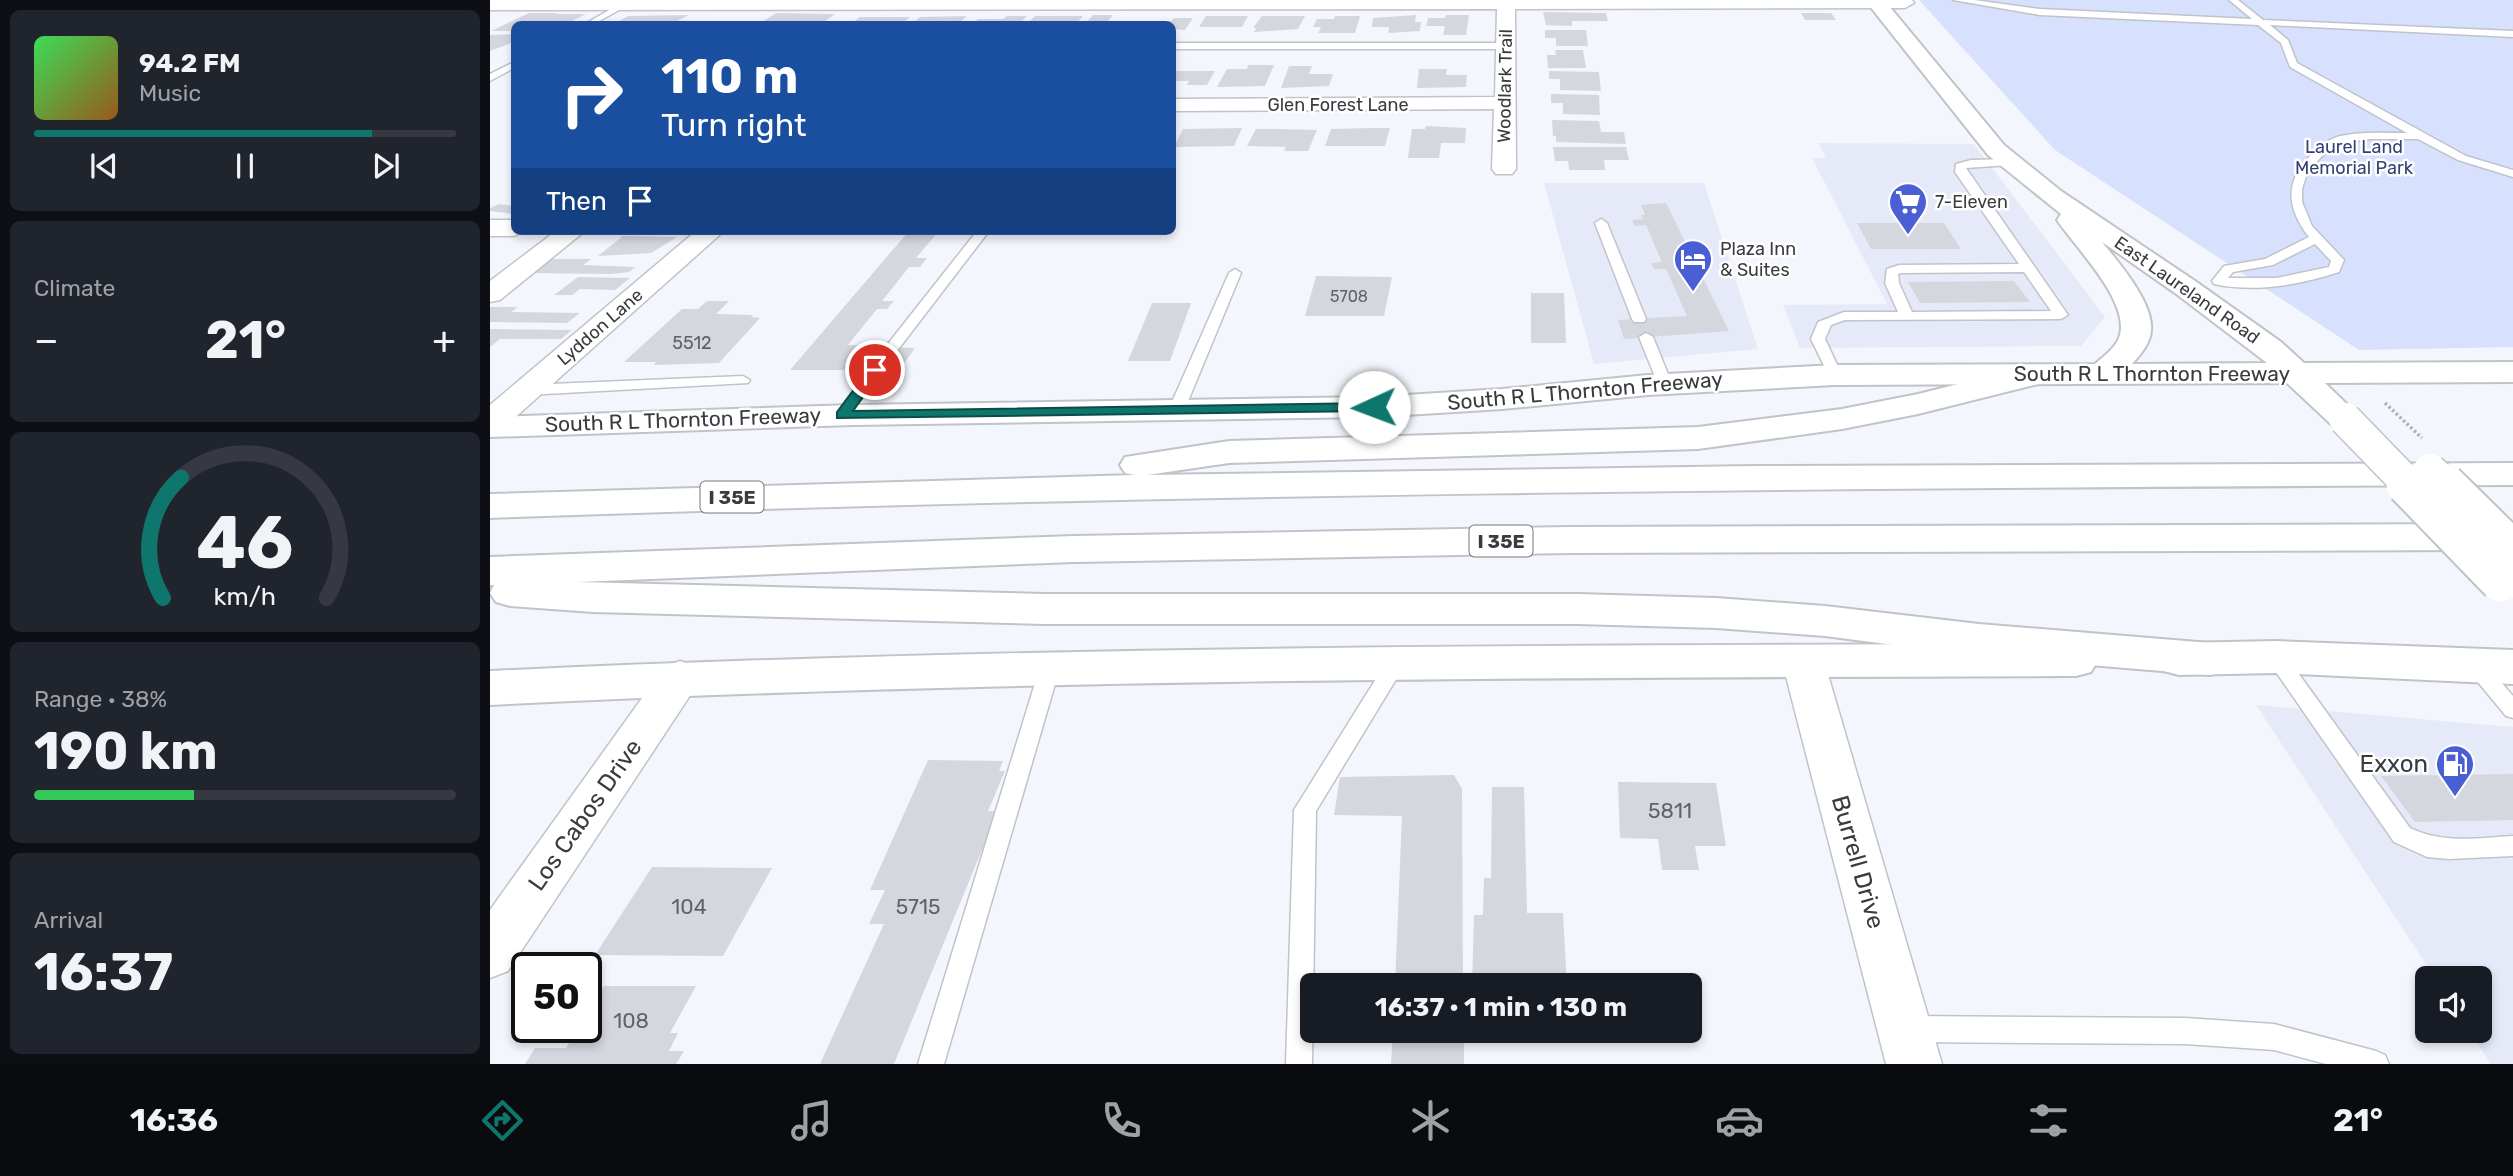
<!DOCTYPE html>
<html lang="en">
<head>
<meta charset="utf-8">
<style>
	:root { --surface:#171b24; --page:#20242c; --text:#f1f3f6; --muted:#9ea1a6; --line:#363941; --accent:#0f766e }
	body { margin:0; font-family:Rubik,sans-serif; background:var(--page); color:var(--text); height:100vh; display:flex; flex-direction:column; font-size:26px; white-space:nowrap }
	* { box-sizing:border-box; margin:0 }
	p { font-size:23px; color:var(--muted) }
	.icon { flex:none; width:38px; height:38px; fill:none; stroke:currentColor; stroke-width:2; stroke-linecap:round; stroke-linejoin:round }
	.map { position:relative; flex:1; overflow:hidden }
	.drawer { display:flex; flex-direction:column; gap:10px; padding:10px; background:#0d0f14; width:490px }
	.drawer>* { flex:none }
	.hud { position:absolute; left:21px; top:21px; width:665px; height:214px; border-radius:10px; box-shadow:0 4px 10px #0003; background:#1a4fa0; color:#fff; overflow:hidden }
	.tools { position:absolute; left:1925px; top:966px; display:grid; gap:14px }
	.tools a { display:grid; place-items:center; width:77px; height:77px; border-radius:10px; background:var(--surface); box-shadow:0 4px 10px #0003; font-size:35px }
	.speed { position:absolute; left:21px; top:952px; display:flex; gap:14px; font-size:35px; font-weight:700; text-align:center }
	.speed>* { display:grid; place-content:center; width:91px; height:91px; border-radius:50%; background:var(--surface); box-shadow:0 4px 10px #0003; line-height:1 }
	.speed .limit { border:4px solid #111; border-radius:10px; background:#fff; color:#111 }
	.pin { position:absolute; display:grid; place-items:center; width:60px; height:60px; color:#fff; margin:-30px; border:4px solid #fff; border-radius:50%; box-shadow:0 2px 7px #0007 }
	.me { position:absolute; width:77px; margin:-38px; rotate:268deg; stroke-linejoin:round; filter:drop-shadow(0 0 5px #0008) }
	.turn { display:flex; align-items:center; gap:24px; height:147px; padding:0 35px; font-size:32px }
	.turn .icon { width:91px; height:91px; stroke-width:2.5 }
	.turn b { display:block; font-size:49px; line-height:60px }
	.then { display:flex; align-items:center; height:66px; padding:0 35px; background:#0003; gap:14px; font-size:26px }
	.big { font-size:52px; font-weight:700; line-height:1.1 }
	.drawer .card { flex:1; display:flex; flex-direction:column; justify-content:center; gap:10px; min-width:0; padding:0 24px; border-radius:10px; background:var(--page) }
	.drawer .dial { align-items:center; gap:0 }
	.dial svg { height:182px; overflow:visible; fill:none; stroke:var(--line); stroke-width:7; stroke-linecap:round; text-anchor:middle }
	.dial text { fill:var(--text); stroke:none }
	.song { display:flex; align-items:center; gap:21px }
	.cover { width:84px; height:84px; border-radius:10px; background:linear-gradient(135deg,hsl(130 70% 55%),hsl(30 70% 35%)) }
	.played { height:7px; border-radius:4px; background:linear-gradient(90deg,var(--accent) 80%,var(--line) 80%) }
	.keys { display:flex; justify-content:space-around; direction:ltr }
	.heat { display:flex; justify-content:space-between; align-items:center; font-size:38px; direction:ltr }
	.charge { height:10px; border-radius:5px; background:linear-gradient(90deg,#34c759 38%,var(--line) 0) }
	.trip { position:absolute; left:810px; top:973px; width:402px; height:70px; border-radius:10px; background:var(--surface); box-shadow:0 4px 10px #0003; font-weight:700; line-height:70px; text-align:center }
	.tab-bar { display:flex; height:112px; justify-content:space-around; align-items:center; background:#090b0e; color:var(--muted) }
	.tab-bar .icon { width:49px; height:49px }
	.tab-bar .active { color:var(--accent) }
	.tab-bar b { font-size:32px; color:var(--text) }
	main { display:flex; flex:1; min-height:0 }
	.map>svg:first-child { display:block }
	.built { fill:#e6eaf8 }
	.green { fill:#d7e0fc }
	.building { fill:#d5d7de }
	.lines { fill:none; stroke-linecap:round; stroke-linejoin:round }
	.service-casing { stroke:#c0c3c9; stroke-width:3 }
	.minor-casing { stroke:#c0c3c9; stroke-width:3 }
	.secondary-casing { stroke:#c0c3c9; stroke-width:4 }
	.motorway-casing { stroke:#c0c3c9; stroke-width:4 }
	.service { fill:#fff; fill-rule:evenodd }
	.minor { fill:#fff; fill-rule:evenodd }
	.secondary { fill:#fff; fill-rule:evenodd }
	.motorway { fill:#fff; fill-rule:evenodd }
	.secondary-bridge-far1-casing { stroke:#c0c3c9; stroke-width:35; stroke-linecap:butt }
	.secondary-bridge-casing { stroke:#c0c3c9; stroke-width:45; stroke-linecap:butt }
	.path-bridge { stroke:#aeb0b5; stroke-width:3.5; stroke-dasharray:2.5 2.5; stroke-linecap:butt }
	.secondary-bridge-far1 { stroke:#fff; stroke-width:32 }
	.secondary-bridge { stroke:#fff; stroke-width:41 }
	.route { fill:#0f766e; stroke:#0a4d48; stroke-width:2 }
	.labels { text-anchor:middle; stroke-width:5; stroke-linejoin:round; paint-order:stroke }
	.far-number-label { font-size:16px; fill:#616266 }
	.far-street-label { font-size:18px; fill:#3a3b3e; stroke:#fff }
	.far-park-label { font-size:18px; fill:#354176; stroke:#fff }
	.far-poi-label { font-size:18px; fill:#3a3b3e; stroke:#fff; text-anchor:start }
	.number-label { font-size:18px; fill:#616266 }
	.shield { fill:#fff; stroke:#757678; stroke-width:2 }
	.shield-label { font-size:19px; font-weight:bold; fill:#3a3b3e }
	.street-label { font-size:21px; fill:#3a3b3e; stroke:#fff }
	.near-number-label { font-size:21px; fill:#616266 }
	.near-poi-label { font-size:24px; fill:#3a3b3e; stroke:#fff; text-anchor:end }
	.near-street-label { font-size:24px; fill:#3a3b3e; stroke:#fff }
</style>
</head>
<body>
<main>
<section class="drawer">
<div class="card">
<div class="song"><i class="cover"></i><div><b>94.2 FM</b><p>Music</p></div></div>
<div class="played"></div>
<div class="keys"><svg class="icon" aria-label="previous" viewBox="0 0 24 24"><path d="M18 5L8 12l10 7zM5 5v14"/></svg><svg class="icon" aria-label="pause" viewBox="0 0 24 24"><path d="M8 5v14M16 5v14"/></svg><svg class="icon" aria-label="next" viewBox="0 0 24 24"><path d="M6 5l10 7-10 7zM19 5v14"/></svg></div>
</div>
<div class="card"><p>Climate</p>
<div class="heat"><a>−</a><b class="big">21°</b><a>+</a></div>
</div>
<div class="card dial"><svg viewBox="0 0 100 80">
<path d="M14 69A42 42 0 1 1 86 69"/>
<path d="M14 69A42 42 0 0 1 22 16" stroke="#0f766e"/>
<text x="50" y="56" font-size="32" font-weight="700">46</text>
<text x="50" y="72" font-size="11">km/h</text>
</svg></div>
<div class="card"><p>Range · 38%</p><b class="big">190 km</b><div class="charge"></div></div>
<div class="card"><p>Arrival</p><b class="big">16:37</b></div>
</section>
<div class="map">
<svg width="2023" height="1064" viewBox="0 0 2023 1064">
	<rect width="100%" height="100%" fill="#f4f6fd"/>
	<path class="built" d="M1328,143L1484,144L1615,317L1591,346L1310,348L1293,305L1397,304L1322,158H1336Z
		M1054,183H1214L1268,349L1104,364Z
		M1766,705L2023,727V1064H2001L1979,1031H1990V978H1945Z"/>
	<path class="green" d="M1429,0H2023V347L1869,350L1565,150Z"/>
	<path class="building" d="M1053,12L1116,13L1118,21H1082V26L1056,25Z
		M39,13H68L66,14H96L80,22L24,24V31H1Z
		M286,13L345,14L334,22L319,21L314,24L271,23Z
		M1311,13H1341L1346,20H1315Z
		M199,15L181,24L125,23L138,16Z
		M603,15H623L618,21H640L637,24H595Z
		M926,15L925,22H931L930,31L898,33L899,27H882L883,18Z
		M956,15H979L976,35H953L955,26H936L938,18H955Z
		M477,16L468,24H422L430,17Z
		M517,16H537L529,24H482L488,19H513Z
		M545,16H593L586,24H537Z
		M716,16H758L752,27H709Z
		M772,16H815L808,29L764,32L766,28H763Z
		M845,16H870L865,33H828L831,27H823L827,19H844Z
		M370,17H420L412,24H361Z
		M684,18H703L695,30L682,29V24H651L654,21H681Z
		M1055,30H1096L1098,46H1066V38H1055Z
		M24,34V42L0,51V35Z
		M1065,50H1093L1096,68H1058L1057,55H1066Z
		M758,65H784L775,86L727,87L737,69H757Z
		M799,66H822L819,74H843L839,86L791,88Z
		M929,69H957L956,75H977L976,87L927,88Z
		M682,71H725L717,85H697L699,81H682Z
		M1059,71L1109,72L1111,91L1070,90V79H1059Z
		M1061,94L1109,95L1110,115L1073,114V103H1061Z
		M1062,120L1109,121L1111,132H1134L1136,144L1066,142V136H1063Z
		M936,126L976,128L975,143H951L949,158H918L922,129H935Z
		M752,128L744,146L684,147L693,129Z
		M882,128H900L895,146H835L841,129Z
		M766,129H789L827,130L818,151H794L796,147L757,146Z
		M1063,147H1136L1139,160H1114L1115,170H1079L1078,161H1065Z
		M1176,203L1239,331L1134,339L1128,320L1197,316L1176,269H1164L1161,263L1172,262L1156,225L1145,226L1142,220L1153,219L1151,215H1155L1151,205Z
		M9,204L24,206V214L0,211V208Z
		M1367,223H1454L1471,249H1381Z
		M419,231H449L426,258H437L430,267H419L392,301H404L397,309H387L358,345L425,348L409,370H300Z
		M133,236L187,237L161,253L108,256Z
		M57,259H101L93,265L145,267L139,272L121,274L38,273Z
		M826,276L902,277L894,316H815Z
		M88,277L140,278L125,290L90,289L82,295H64Z
		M1524,281L1540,302L1430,303L1418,282Z
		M1041,293H1074L1076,343H1041Z
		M217,301H239L226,314L263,315L261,317L270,318L229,363L164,365L166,362H134L192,309H208Z
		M662,303H701L680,361H638Z
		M0,307H28L21,312L90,313L77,323L0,322Z
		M0,329L82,330L71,339H10L0,347Z
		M438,760L513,761L509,771H515L498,811H508L404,1064H330L394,924H379L395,890H380Z
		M2023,774V820L1925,822L1891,776Z
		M964,775L972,789L973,985H905L912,816L844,815L850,777Z
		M1128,782L1226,783L1236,846H1205L1209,870H1172L1168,839L1130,838Z
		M1002,787H1034L1037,913H1073L1077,985H982L984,915H993L994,878H1001Z
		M162,867L282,868L233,956L105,955Z
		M114,986H206L180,1033H188L179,1051H194L186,1064H35L45,1048H76L89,1027H96V1016Z
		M903,1031H974V1064H901Z"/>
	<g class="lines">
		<defs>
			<path id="service" d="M1463,0H1484L1550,9L1762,19L1739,0H1748L1773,20L2023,31V37L1780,25L1798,40L1807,63L1976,156L2023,170V177L1968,160L1928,139H1879L1848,144L1830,158L1816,176L1812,189V202L1822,226L1854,260L1849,272C1809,285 1765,293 1724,284L1722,281L1734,266L1775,259L1819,237C1797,209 1794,182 1820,156C1827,148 1836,141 1847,137C1869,131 1894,133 1917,133L1800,67L1791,43L1768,25L1550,15ZM1825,244L1841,261L1839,267L1787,278H1738L1743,272L1783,265Z
				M133,2L140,4L104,24H95Z
				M682,43H1015L1019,46L1015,49H682Z
				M24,62V68L0,81V74Z
				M1481,160L1520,159L1525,162L1520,165L1476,168L1578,315L1571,319L1355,320L1341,325L1335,339L1352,375L1350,378H1340L1321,339L1328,322L1354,312H1408L1395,283L1397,269L1409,265L1529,264L1465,172L1466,164ZM1534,272L1561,311L1422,312L1409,283L1408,274L1411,273Z
				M1111,219L1117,223L1156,319L1154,322H1144L1142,319L1105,223Z
				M487,231H499L407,351H397V345Z
				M745,269L751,273L694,411L691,414H681L678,411L739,273Z
				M1156,333L1163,337L1182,384L1180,387H1170L1168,384L1149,337Z
				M385,366L392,370L358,418H348L345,415L348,412L380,367Z
				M253,376L260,380L258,383L37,395L29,390L37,385Z
				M1786,650L1793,652L1920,828C1954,844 1987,838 2023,836V856L1959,859L1937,857L1904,842L1779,662L1776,657L1779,652Z
				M906,656L913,658L916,663L826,811L822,1064H796L804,810L899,658Z
				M1984,656L1991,659L2023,696V718L2016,716L1977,669L1974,664L1977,659Z
				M560,659L567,662L570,667L454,1064H428L550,667L553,662Z
				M1418,1016L1695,1018L1784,1024L1886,1051L1895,1055L1899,1064H1836L1784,1050L1695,1044L1418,1042L1409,1038L1405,1029L1409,1020Z"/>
			<path id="minor" d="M0,0H1422L1424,3L1415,8L1025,9L1026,169L1022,174H1006L1002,169L1004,109L682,111V99L1005,97L1007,9L0,10Z
				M0,220H24V231H35L24,236H0Z
				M66,231H95L10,300L0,302V281Z
				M206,231H234L12,429L0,432V405Z
				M1313,645L1328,650L1334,661L1452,1064H1396L1292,661L1298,650Z
				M190,661L205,666L211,677L205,688L18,971L0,978V910L175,666Z"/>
			<path id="secondary" d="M1375,0H1394L1514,145L1571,191L1705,281L1791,342L1814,363L2023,362V382L1835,383L1872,419L1867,426L1855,429L1843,426L1797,383L1345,385L1158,395L1012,409L884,417L362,425L0,437V417L362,405L884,397L1012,389L1158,375L1345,365L1605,364C1614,356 1627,347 1630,335C1639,300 1585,247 1567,220L1571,214L1498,155ZM1612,242L1685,293L1777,363L1642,364C1650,355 1660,344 1661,331C1664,303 1629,263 1612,242Z
				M1786,641L2023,650V684L1786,673L1689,675L1674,671L1667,659L1674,647L1689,643Z
				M1586,644L1601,648L1608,660L1601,672L1586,676C1057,678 528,678 0,705V671C528,646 1057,645 1586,644Z"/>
			<path id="motorway" d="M1541,366L1552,369L1557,376L1552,383L1428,414L1352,429L1208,449L739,463L657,475L1264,466L2023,463V485C1348,488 674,493 0,518V494L644,475L635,473L630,465L635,457L739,441L1208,427L1352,409L1428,394Z
				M1992,524L2006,528L2011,537L2006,546L1992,550L1082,553L584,562L88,582L555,594H1088L1226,598L1335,606L1489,624L1720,643L1735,647L1742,659L1735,671L1720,675L1489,656L1335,636L1226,628L1088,624H555L103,612L20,606L6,602L0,593L4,585H0V557L584,536L1082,527Z"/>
		</defs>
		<use href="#service" class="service-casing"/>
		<use href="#minor" class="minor-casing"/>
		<use href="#secondary" class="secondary-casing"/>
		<use href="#motorway" class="motorway-casing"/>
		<use href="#service" class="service"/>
		<use href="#minor" class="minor"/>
		<use href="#secondary" class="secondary"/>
		<use href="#motorway" class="motorway"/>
		<defs>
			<path id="secondary-bridge-far1" d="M1855,419L1919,485
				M1940,470L1956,485"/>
			<path id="secondary-bridge" d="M1917,484L2011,581
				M1954,484L2023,552"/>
		</defs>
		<use href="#secondary-bridge-far1" class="secondary-bridge-far1-casing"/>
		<use href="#secondary-bridge" class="secondary-bridge-casing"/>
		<path class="path-bridge" d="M1895,403L1932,438"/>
		<use href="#secondary-bridge-far1" class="secondary-bridge-far1"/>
		<use href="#secondary-bridge" class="secondary-bridge"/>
	</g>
	<path class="route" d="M385,366L392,370L363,411L884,403L891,407L884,411L347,418V412L381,367Z"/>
	<defs>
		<symbol id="supermarket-pin" viewBox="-11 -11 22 30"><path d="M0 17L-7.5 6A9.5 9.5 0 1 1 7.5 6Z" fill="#4b5fd4" stroke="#fff"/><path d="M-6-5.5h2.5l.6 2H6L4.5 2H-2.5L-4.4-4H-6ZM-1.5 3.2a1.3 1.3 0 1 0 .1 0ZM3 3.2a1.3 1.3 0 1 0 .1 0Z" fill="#fff"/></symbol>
		<symbol id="hotel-pin" viewBox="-11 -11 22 30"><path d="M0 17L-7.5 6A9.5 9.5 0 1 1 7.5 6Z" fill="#4b5fd4" stroke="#fff"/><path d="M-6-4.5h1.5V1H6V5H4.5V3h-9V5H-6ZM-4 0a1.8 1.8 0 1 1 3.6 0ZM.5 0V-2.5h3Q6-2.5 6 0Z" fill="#fff"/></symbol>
		<symbol id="fuel-pin" viewBox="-11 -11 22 30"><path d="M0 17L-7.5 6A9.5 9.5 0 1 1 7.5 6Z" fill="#4b5fd4" stroke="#fff"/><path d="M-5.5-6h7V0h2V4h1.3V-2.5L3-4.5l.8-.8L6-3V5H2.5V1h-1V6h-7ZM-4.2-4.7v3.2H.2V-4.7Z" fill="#fff"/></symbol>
	</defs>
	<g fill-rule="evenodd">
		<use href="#supermarket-pin" x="1396" y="180" width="44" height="60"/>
		<use href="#hotel-pin" x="1181" y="237" width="44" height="60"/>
		<use href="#fuel-pin" x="1943" y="742" width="44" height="60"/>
	</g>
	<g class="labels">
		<g class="far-number-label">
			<text x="859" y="302">5708</text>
		</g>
		<g class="far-street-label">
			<text transform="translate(1015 86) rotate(-89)" y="6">Woodlark Trail</text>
			<text x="848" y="111">Glen Forest Lane</text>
			<text transform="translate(1697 290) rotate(35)" y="6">East Laureland Road</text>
			<text transform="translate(110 327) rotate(-41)" y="6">Lyddon Lane</text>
		</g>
		<g class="far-park-label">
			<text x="1864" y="153">Laurel Land<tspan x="1864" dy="21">Memorial Park</tspan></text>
		</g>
		<g class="far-poi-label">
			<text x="1445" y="208">7-Eleven</text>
			<text x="1230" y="255">Plaza Inn<tspan x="1230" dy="21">&amp; Suites</tspan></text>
		</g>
		<g class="number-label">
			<text x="202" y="349">5512</text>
		</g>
		<g class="shield">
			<rect x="210.5" y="481.5" width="63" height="31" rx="5"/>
			<rect x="979.5" y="525.5" width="63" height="31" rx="5"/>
		</g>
		<g class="shield-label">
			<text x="242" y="504">I 35E</text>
			<text x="1011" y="548">I 35E</text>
		</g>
		<g class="street-label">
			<text x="1662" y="381">South R L Thornton Freeway</text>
			<text transform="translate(1095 391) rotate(-5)" y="7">South R L Thornton Freeway</text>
			<text transform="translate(193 420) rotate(-2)" y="7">South R L Thornton Freeway</text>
		</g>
		<g class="near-number-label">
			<text x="1180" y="818">5811</text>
			<text x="199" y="914">104</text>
			<text x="428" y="914">5715</text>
			<text x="141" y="1028">108</text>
		</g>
		<g class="near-poi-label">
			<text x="1938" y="772">Exxon</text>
		</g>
		<g class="near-street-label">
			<text transform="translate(95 815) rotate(-55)" y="8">Los Cabos Drive</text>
			<text transform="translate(1368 862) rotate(74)" y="8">Burrell Drive</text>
		</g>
	</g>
</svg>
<div class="tools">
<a><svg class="icon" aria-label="sound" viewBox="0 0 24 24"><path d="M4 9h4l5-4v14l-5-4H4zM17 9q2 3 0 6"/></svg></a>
</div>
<div class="speed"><div class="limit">50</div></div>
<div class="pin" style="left:385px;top:370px;background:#d93025"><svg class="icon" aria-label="arrive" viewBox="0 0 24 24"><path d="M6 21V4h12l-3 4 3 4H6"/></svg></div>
<svg class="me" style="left:884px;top:407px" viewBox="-20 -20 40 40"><circle r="19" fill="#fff"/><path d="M0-13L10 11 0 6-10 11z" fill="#0f766e"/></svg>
<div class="trip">16:37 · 1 min · 130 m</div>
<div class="hud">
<div class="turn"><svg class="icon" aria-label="right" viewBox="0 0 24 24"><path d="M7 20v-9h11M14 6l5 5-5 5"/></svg><div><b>110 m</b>Turn right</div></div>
<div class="then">Then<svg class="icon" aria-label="arrive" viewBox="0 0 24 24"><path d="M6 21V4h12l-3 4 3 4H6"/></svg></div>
</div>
</div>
</main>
<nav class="tab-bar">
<b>16:36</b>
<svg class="icon active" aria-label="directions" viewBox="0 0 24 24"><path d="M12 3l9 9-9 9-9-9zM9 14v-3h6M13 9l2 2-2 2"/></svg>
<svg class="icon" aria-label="music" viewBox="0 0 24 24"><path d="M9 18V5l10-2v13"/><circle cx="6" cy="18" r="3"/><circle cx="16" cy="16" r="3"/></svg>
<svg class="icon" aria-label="phone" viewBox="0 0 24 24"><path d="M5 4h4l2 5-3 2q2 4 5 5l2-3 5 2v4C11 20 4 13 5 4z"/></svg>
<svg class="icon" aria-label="climate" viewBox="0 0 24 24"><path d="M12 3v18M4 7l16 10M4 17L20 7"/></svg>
<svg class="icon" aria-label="car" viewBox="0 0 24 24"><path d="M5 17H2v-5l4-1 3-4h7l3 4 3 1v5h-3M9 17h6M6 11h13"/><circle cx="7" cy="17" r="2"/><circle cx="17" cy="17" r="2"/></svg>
<svg class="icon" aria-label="filters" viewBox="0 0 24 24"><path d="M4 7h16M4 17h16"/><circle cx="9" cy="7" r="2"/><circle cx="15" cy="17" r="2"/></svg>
<b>21°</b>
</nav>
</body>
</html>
